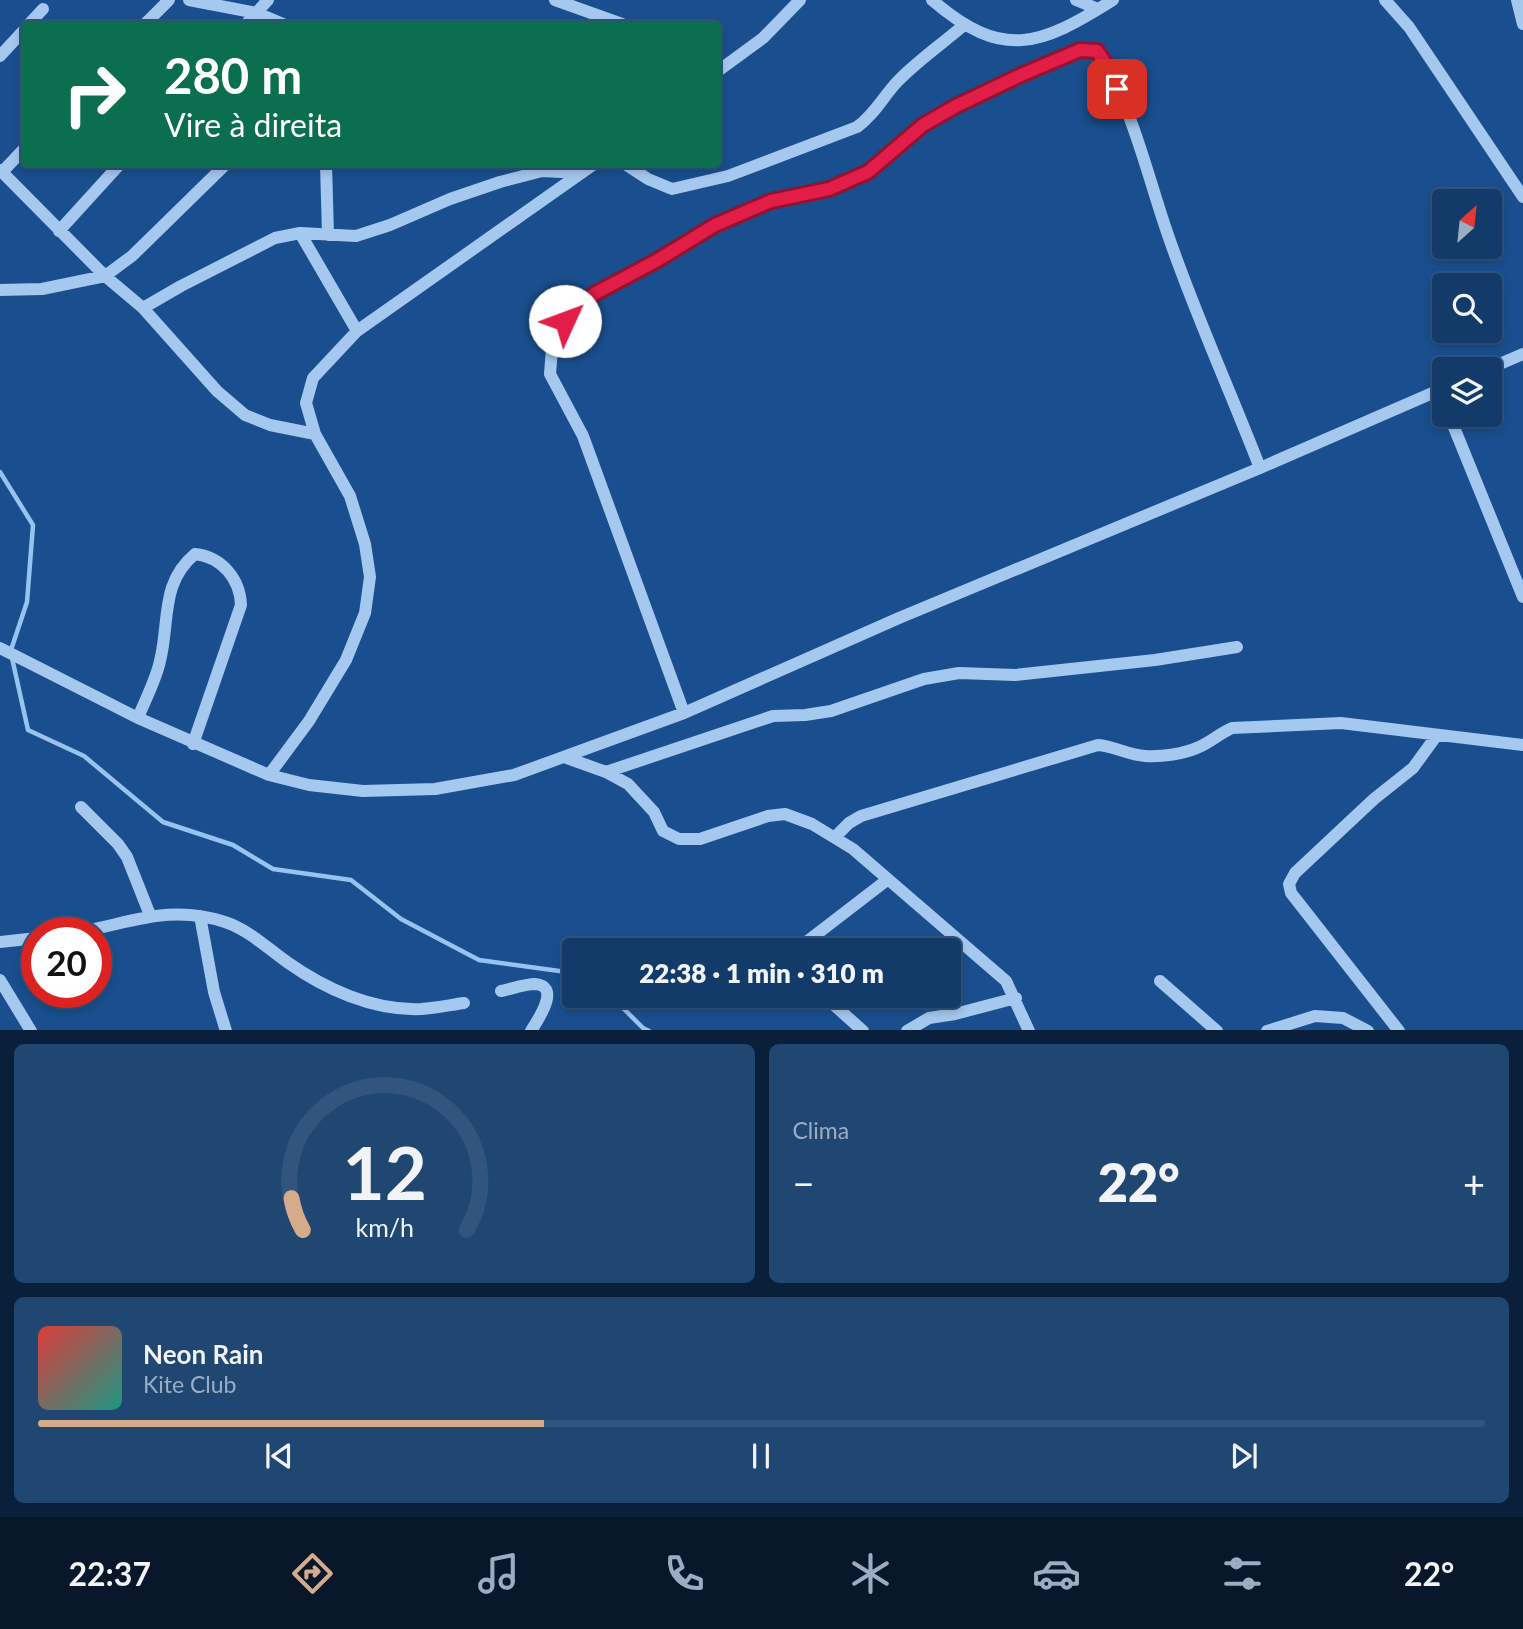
<!DOCTYPE html>
<html lang="pt">
<head>
<meta charset="utf-8">
<style>
	:root { --surface:#133b6a; --page:#204672; --text:#f1f3f6; --muted:#9dadc1; --line:#32557e; --accent:#d6ab8b }
	body { margin:0; font-family:Lato,sans-serif; background:var(--page); color:var(--text); height:100vh; display:flex; flex-direction:column; font-size:26px; white-space:nowrap }
	* { box-sizing:border-box; margin:0 }
	p { font-size:23px; color:var(--muted) }
	.icon { flex:none; width:38px; height:38px; fill:none; stroke:currentColor; stroke-width:2; stroke-linecap:round; stroke-linejoin:round }
	.map { position:relative; height:1030px; overflow:hidden }
	.panel { display:flex; flex-direction:column; gap:14px; padding:14px; background:#0a203a; flex:1 }
	.panel>* { flex:none }
	.top-card { position:absolute; left:21px; top:21px; width:700px; height:147px; border-radius:7px; box-shadow:0 4px 10px #0003,0 0 0 2px var(--line); background:#0b6e4f; color:#fff; overflow:hidden }
	.needle { width:46px; rotate:27deg }
	.controls { position:absolute; left:1432px; top:189px; display:grid; gap:14px }
	.controls a { display:grid; place-items:center; width:70px; height:70px; border-radius:7px; background:var(--surface); box-shadow:0 4px 10px #0003,0 0 0 2px var(--line); font-size:35px }
	.speed { position:absolute; left:21px; top:917px; display:flex; gap:14px; font-size:35px; font-weight:700; text-align:center }
	.speed>* { display:grid; place-content:center; width:91px; height:91px; border-radius:50%; background:var(--surface); box-shadow:0 4px 10px #0003,0 0 0 2px var(--line); line-height:1 }
	.speed .limit { border:10px solid #d22; background:#fff; color:#111 }
	.pin { position:absolute; display:grid; place-items:center; width:60px; height:60px; color:#fff; margin:-30px; border-radius:14px; box-shadow:0 4px 10px #0006 }
	.me { position:absolute; width:77px; margin:-38px; rotate:47deg; stroke-linejoin:round; filter:drop-shadow(0 0 5px #0008) }
	.turn { display:flex; align-items:center; gap:24px; height:147px; padding:0 28px; font-size:32px }
	.turn .icon { width:91px; height:91px; stroke-width:2.5 }
	.turn b { display:block; font-size:49px; line-height:60px }
	.big { font-size:52px; font-weight:800; line-height:1.1 }
	.panel .card { flex:1; display:flex; flex-direction:column; justify-content:center; gap:10px; min-width:0; padding:0 24px; border-radius:10px; background:var(--page) }
	.panel .dial { align-items:center; gap:0 }
	.dial svg { height:182px; overflow:visible; fill:none; stroke:var(--line); stroke-width:7; stroke-linecap:round; text-anchor:middle }
	.dial text { fill:var(--text); stroke:none }
	.song { display:flex; align-items:center; gap:21px }
	.cover { width:84px; height:84px; border-radius:10px; background:linear-gradient(135deg,hsl(0 70% 55%),hsl(170 70% 35%)) }
	.played { height:7px; border-radius:4px; background:linear-gradient(90deg,var(--accent) 35%,var(--line) 35%) }
	.keys { display:flex; justify-content:space-around; direction:ltr }
	.heat { display:flex; justify-content:space-between; align-items:center; font-size:38px; direction:ltr }
	.panel .tiles { flex:1; display:grid; gap:14px; grid-template-columns:1fr 1fr }
	.card:last-child { grid-column:span 2 }
	.trip { position:absolute; left:562px; top:938px; width:399px; height:70px; border-radius:7px; background:var(--surface); box-shadow:0 4px 10px #0003,0 0 0 2px var(--line); font-weight:800; line-height:70px; text-align:center }
	.dock { display:flex; height:112px; justify-content:space-around; align-items:center; background:#08182a; color:var(--muted) }
	.dock .icon { width:49px; height:49px }
	.dock .on { color:var(--accent) }
	.dock b { font-size:32px; color:var(--text) }
	.map>svg:first-child { display:block }
	.lines { fill:none; stroke-linecap:round; stroke-linejoin:round }
	.stream { stroke:#98c3f1; stroke-width:4.5 }
	.minor { stroke:#a5c8ee; stroke-width:12 }
	.route-casing { stroke:#92132f; stroke-width:18 }
	.route { stroke:#e11d48; stroke-width:12 }
</style>
</head>
<body>
<div class="map">
<svg width="1523" height="1031" viewBox="0 0 1523 1031">
	<rect width="100%" height="100%" fill="#194f8e"/>
	<g class="lines">
		<path class="stream" d="M0,472L33,525L27,602L11,650
			M12,658L28,730L84,756L163,822L233,845L273,869L351,880L401,919L479,960L574,973
			M611,996L643,1028L649,1031"/>
		<path class="minor" d="M189,0L257,13L283,24
			M555,0L622,24
			M932,0C1003,61 1040,46 1113,0
			M1076,0L1098,9
			M1385,0L1409,27L1523,197
			M1517,0L1523,24
			M29,24L43,9
			M145,24L169,0
			M246,24L268,0
			M0,56L24,30
			M718,71L763,38L800,0
			M326,164L328,235
			M625,164L648,179L672,189L728,176L857,127C874,115 883,97 897,82C917,61 942,44 964,25
			M0,170L105,276L143,308L217,391L245,415L270,425L315,434
			M2,172L24,149
			M59,231L120,164
			M300,233L357,331
			M0,290L42,289L105,276L132,256L226,164
			M143,308L181,286L275,238L300,233L356,236L390,225L450,199L500,182L542,171L581,173
			M1488,369L1523,354
			M1449,415L1523,597
			M0,648L138,718L269,775L309,785L363,791L435,789L514,775L684,713L899,618L1260,468L1444,388
			M684,713L583,436L550,374L552,349L565,322L594,294L715,225L771,201L829,189L868,172L923,125L956,106L1021,75L1080,50L1097,52C1132,104 1147,175 1168,235C1195,314 1230,390 1260,468
			M138,718C145,700 156,680 160,661C170,621 160,583 195,554C222,557 240,579 241,605L193,744
			M567,758L606,772L628,784L654,812L663,831L679,839H700L768,816L785,814L812,824L853,849L1006,981L1029,1031
			M606,772L773,716L805,715L831,711L924,679L959,673L1015,675L1155,660L1237,647
			M269,775L309,721L346,660L365,613L370,577L365,544L350,496L315,434L306,403L313,378L357,331L594,164
			M81,807L118,844L127,857L150,915
			M835,837L849,823L861,816L1098,745C1114,746 1128,755 1145,756C1162,757 1184,754 1199,747C1211,742 1220,733 1232,728L1341,723L1523,745
			M200,916L214,992L226,1031
			M72,933C127,925 167,903 225,922C249,930 267,948 287,962C325,989 373,1011 421,1009C435,1008 450,1005 464,1003
			M0,942L37,938
			M796,950L887,880
			M0,980L31,1031
			M1160,981L1217,1031
			M501,991C511,989 525,984 535,984C562,986 537,1021 531,1031
			M824,996L863,1031
			M907,1031L929,1018L955,1014L1016,998
			M1267,1031L1315,1016L1343,1018L1368,1031
			M1399,1031L1291,893L1289,884L1295,873L1374,799L1413,768L1437,735"/>
	</g>
	<g class="lines">
		<defs>
			<path id="route" d="M565,321L594,294L656,261L715,225L771,201L829,189L868,172L923,125L956,106L1021,75L1080,50L1097,51L1110,70L1117,89"/>
		</defs>
		<use href="#route" class="route-casing"/>
		<use href="#route" class="route"/>
	</g>
</svg>
<div class="controls">
<a><svg class="needle" viewBox="-14 -14 28 28"><path d="M0-13l5 13h-10z" fill="#e53935"/><path d="M0 13l5-13h-10z" fill="#9dadc1"/></svg></a>
<a><svg class="icon" aria-label="search" viewBox="0 0 24 24"><circle cx="10" cy="10" r="6"/><path d="M15 15l6 6"/></svg></a>
<a><svg class="icon" aria-label="layers" viewBox="0 0 24 24"><path d="M12 4l9 5-9 5-9-5zM3 14l9 5 9-5"/></svg></a>
</div>
<div class="speed"><div class="limit">20</div></div>
<div class="pin" style="left:1117px;top:89px;background:#d93025"><svg class="icon" aria-label="arrive" viewBox="0 0 24 24"><path d="M6 21V4h12l-3 4 3 4H6"/></svg></div>
<svg class="me" style="left:565px;top:321px" viewBox="-20 -20 40 40"><circle r="19" fill="#fff"/><path d="M0-13L10 11 0 6-10 11z" fill="#e11d48"/></svg>
<div class="trip">22:38 · 1 min · 310 m</div>
<div class="top-card">
<div class="turn"><svg class="icon" aria-label="right" viewBox="0 0 24 24"><path d="M7 20v-9h11M14 6l5 5-5 5"/></svg><div><b>280 m</b>Vire à direita</div></div>
</div>
</div>
<section class="panel">
<div class="tiles">
<div class="card dial"><svg viewBox="0 0 100 80">
<path d="M14 69A42 42 0 1 1 86 69"/>
<path d="M14 69A42 42 0 0 1 9 55" stroke="#d6ab8b"/>
<text x="50" y="56" font-size="32" font-weight="700">12</text>
<text x="50" y="72" font-size="11">km/h</text>
</svg></div>
<div class="card"><p>Clima</p>
<div class="heat"><a>−</a><b class="big">22°</b><a>+</a></div>
</div>
<div class="card">
<div class="song"><i class="cover"></i><div><b>Neon Rain</b><p>Kite Club</p></div></div>
<div class="played"></div>
<div class="keys"><svg class="icon" aria-label="previous" viewBox="0 0 24 24"><path d="M18 5L8 12l10 7zM5 5v14"/></svg><svg class="icon" aria-label="pause" viewBox="0 0 24 24"><path d="M8 5v14M16 5v14"/></svg><svg class="icon" aria-label="next" viewBox="0 0 24 24"><path d="M6 5l10 7-10 7zM19 5v14"/></svg></div>
</div>
</div>
</section>
<nav class="dock">
<b>22:37</b>
<svg class="icon on" aria-label="directions" viewBox="0 0 24 24"><path d="M12 3l9 9-9 9-9-9zM9 14v-3h6M13 9l2 2-2 2"/></svg>
<svg class="icon" aria-label="music" viewBox="0 0 24 24"><path d="M9 18V5l10-2v13"/><circle cx="6" cy="18" r="3"/><circle cx="16" cy="16" r="3"/></svg>
<svg class="icon" aria-label="phone" viewBox="0 0 24 24"><path d="M5 4h4l2 5-3 2q2 4 5 5l2-3 5 2v4C11 20 4 13 5 4z"/></svg>
<svg class="icon" aria-label="climate" viewBox="0 0 24 24"><path d="M12 3v18M4 7l16 10M4 17L20 7"/></svg>
<svg class="icon" aria-label="car" viewBox="0 0 24 24"><path d="M5 17H2v-5l4-1 3-4h7l3 4 3 1v5h-3M9 17h6M6 11h13"/><circle cx="7" cy="17" r="2"/><circle cx="17" cy="17" r="2"/></svg>
<svg class="icon" aria-label="filters" viewBox="0 0 24 24"><path d="M4 7h16M4 17h16"/><circle cx="9" cy="7" r="2"/><circle cx="15" cy="17" r="2"/></svg>
<b>22°</b>
</nav>
</body>
</html>
